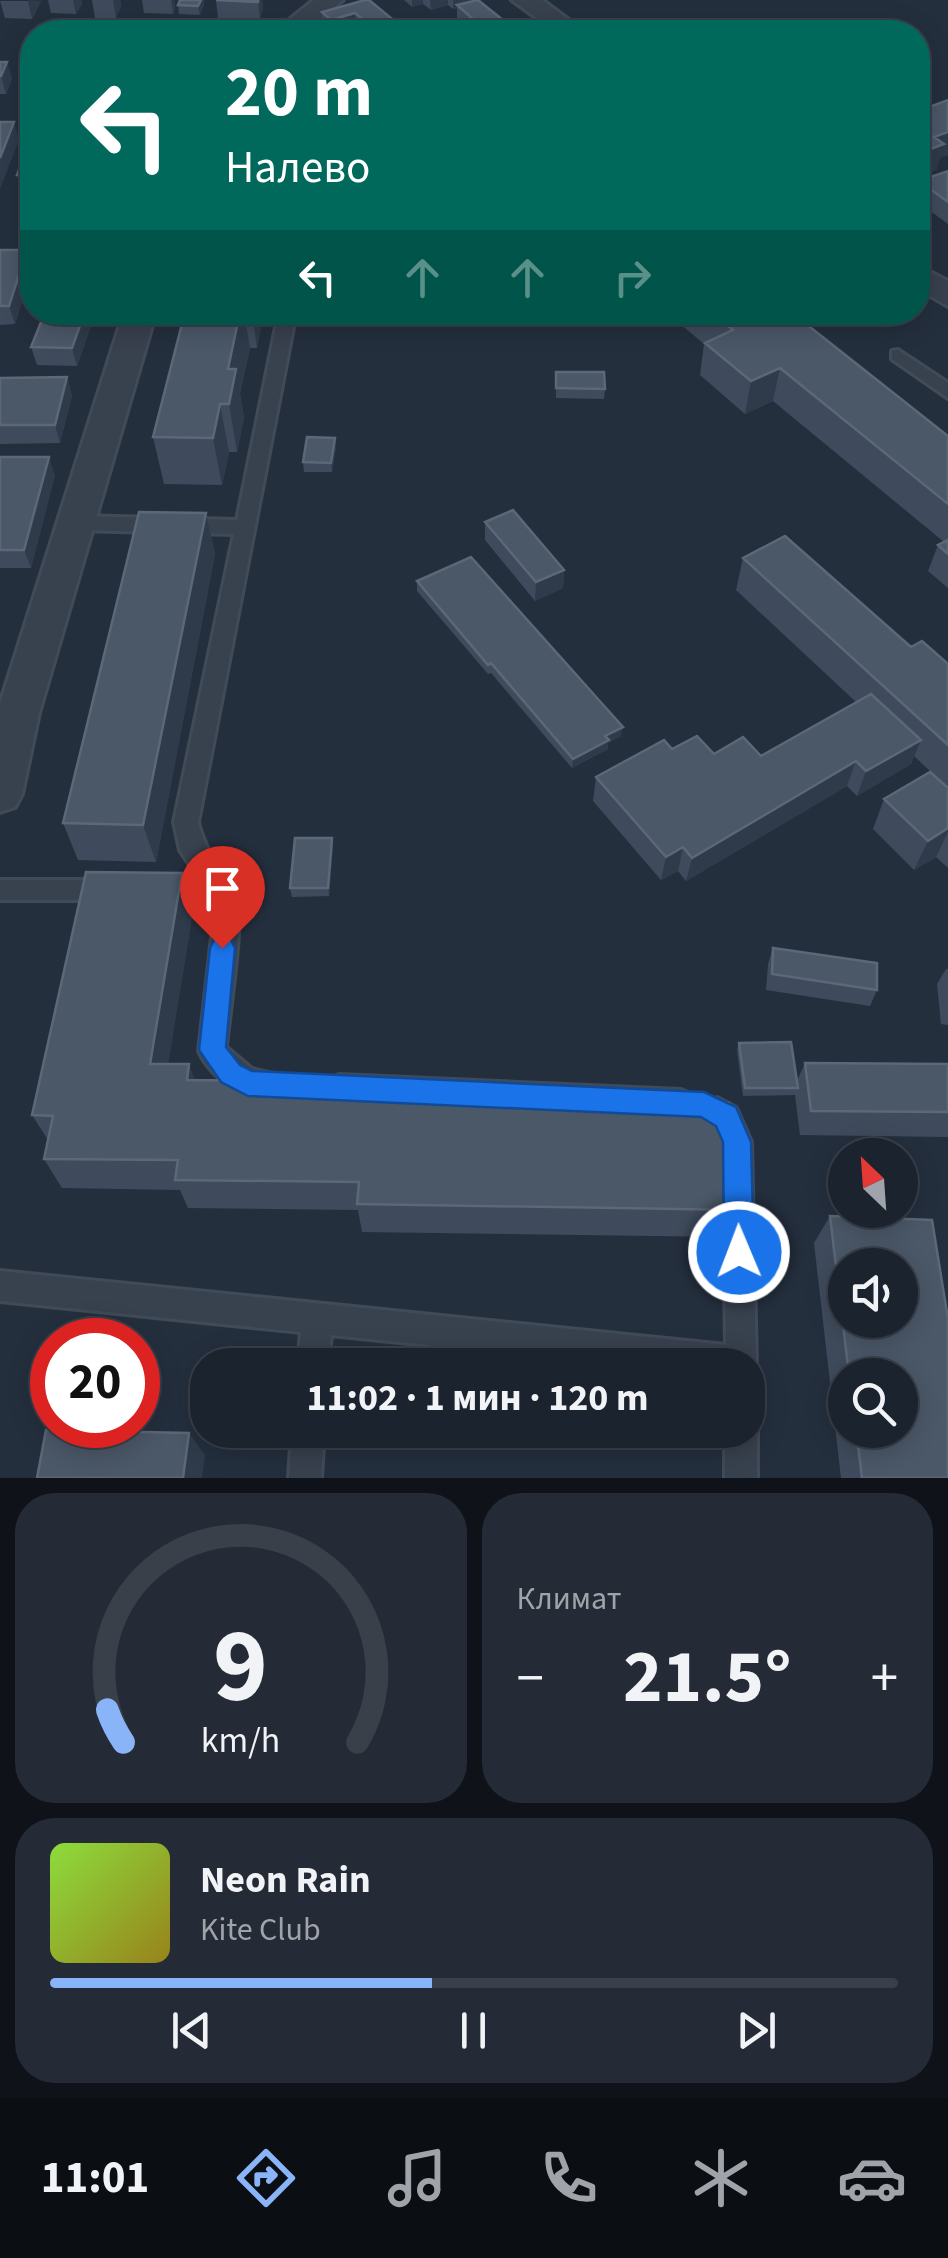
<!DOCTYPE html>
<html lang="ru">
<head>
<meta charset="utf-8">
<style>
	:root { --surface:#1b232e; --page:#242b36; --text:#f1f3f6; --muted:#a0a4aa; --line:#39404a; --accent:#8ab4f8 }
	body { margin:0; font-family:"Source Sans 3",sans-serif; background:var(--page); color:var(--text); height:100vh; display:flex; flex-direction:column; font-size:38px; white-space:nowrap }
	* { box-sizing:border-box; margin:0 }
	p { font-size:32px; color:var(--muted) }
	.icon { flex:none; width:55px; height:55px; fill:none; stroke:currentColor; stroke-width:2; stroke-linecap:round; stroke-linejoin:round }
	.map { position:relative; height:1478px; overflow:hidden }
	.panel { display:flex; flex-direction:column; gap:15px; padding:15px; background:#0f1319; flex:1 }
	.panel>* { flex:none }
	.banner { position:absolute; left:20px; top:20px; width:910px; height:305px; border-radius:40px; box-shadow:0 5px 25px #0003,0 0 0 2px var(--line); background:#00695c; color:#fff; overflow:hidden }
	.needle { width:65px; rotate:335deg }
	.buttons { position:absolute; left:828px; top:1138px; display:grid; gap:20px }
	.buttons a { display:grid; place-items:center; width:90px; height:90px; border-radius:50%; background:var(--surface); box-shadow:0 5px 25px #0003,0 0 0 2px var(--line); font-size:50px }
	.speed { position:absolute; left:30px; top:1318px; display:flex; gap:20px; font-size:50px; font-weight:700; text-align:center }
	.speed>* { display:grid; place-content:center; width:130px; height:130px; border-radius:50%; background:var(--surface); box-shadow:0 5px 25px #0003,0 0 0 2px var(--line); line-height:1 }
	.speed .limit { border:15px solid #d22; background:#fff; color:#111 }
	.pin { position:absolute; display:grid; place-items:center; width:85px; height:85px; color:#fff; margin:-102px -42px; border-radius:50% 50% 50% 0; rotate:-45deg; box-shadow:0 0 10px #0007 }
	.pin .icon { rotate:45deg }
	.me { position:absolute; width:110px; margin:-55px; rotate:359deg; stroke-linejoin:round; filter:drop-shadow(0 0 8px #0008) }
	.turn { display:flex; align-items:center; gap:35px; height:210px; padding:0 40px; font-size:45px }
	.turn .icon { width:130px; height:130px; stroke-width:2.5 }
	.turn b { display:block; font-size:70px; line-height:85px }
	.lanes { display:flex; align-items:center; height:95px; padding:0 40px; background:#0003; justify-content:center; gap:50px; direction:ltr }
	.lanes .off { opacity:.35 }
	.big { font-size:75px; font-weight:700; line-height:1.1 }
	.panel .tile { flex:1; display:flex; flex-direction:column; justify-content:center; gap:15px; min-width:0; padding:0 35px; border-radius:40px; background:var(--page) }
	.panel .dial { align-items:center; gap:0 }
	.dial svg { height:260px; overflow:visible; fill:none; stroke:var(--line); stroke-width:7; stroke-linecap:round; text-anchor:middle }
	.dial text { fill:var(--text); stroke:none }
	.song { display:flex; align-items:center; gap:30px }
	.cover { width:120px; height:120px; border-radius:15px; background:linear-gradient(135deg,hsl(90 70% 55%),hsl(50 70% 35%)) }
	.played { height:10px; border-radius:5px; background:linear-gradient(90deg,var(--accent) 45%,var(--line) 45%) }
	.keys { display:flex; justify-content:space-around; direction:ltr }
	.heat { display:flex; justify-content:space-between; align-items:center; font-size:55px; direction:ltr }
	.panel .tiles { flex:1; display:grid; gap:15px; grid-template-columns:1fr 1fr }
	.tile:last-child { grid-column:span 2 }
	.trip { position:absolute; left:190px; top:1348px; width:575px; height:100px; border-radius:40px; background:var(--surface); box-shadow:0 5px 25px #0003,0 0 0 2px var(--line); font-weight:700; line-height:100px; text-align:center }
	.dock { display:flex; height:160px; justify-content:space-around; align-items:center; background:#0b0e12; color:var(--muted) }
	.dock .icon { width:70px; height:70px }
	.dock .current { color:var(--accent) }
	.dock b { font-size:45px; color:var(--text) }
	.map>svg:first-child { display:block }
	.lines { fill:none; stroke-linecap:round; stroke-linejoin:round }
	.service-casing { stroke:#414a57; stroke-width:6 }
	.minor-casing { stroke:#414a57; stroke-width:6 }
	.service { fill:#38414e; fill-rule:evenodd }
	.minor { fill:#38414e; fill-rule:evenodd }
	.wall { fill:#3f4b5c; fill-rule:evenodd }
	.shaded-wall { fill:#2f3b4b }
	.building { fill:#4b5868; stroke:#5c6777; stroke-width:2.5; fill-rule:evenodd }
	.route { fill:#1a73e8; stroke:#114b97; stroke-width:2.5 }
</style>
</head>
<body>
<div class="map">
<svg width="948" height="1478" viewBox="0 0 948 1478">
	<rect width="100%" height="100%" fill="#242f3e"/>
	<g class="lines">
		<defs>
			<path id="service" d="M279,312H296L198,822C205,854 227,876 237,907C243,924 228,1022 226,1047L252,1069L281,1076L285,1085L281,1094C251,1106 211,1079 199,1051L215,911L210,901L149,897L146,890L149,883L200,880L180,850L174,822L234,534L77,530L67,523L77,516L237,520Z
				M898,350L948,383V398L892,359V351Z
				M0,880H111L120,883L123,890L120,897L111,900H0Z
				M339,1075L681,1090L691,1094L695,1103L691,1112L681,1116L339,1101L330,1097L326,1088L330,1079Z
				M717,1098L736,1108L751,1142L756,1365L748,1377V1365H623L331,1335L328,1365H298L301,1332L0,1301V1271L726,1345L723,1142L703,1111L707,1102Z
				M748,1417L757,1430V1478H725V1430H748Z
				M292,1430H324L321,1478H289Z"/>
			<path id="minor" d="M314,0H343L303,32H274Z
				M512,0H542L585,32H556Z
				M918,266L948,281V306L918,289Z
				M124,312H156L39,713L22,794L15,807L0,812V704Z"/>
		</defs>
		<use href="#service" class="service-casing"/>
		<use href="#minor" class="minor-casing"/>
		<use href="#service" class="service"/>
		<use href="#minor" class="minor"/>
	</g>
	<path class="wall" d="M48,0H81L82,4L76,14L51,13Z
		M120,0L121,6L116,18H95L92,0Z
		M142,0H174L175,9L173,14L144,13Z
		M180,0H204V4L200,15L179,14L178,5Z
		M216,0H262L263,8L260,19L218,18Z
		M365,0L408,32H359L356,30L349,32H327L323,29L322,12Z
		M404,0H481L480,1L518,32H468L457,22V8L453,9L448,5L431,10L423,4L412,7Z
		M0,1H41L32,19L5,18Z
		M0,62H7L12,79L6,94H0Z
		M32,156V193H22L17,175Z
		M948,171V224L918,202L919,181Z
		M0,250H27L32,268L15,324L0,325Z
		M96,312L77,366L37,365L31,347Z
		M185,312H263V317L257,348H250L240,393L244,417L237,452H229L222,485L164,484L153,437Z
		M666,312H791L948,436V588L928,571L938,545L944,542L773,401L745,414L700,375L704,344Z
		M556,372L605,389L604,399L556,398Z
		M67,377L72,396L60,443L0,444V378Z
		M336,447L332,472H304L303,462Z
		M0,457L55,475L31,568H0Z
		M206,513L215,554L156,862L78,860L63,823Z
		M485,522L564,570L563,588L535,601L485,540Z
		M743,558L911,647L948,664V788L914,756L911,764L857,796L847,786L686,881L678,871L661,880L593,801L596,777L672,749L761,756L856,702L736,590Z
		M417,581L621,736L608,743V749L572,768L491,673L488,674L417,591Z
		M948,788V868L936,857L914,870L873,829L884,799Z
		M333,846L329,896L292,897L290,888Z
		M193,910L168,1064L195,1080L369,1098L740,1210L728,1237L362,1232L358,1210L188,1208L180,1190L62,1188L44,1159L48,1140L32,1115Z
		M773,948L877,990L870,1006L766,990L768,964Z
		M946,969H948V1025L941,1024L937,984Z
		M739,1043L797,1081L805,1063L948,1064V1137L800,1135L795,1095L743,1096L737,1050Z
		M830,1216L948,1478H841L814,1243ZM845,1375H900V1430H845Z"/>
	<path class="shaded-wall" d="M29,0L41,1L32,19L28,1Z
		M73,0H81L82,4L76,14Z
		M113,0H120L121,6L116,18Z
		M171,0H174L175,9L173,14Z
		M201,0H204V4L200,15L198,6Z
		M258,0H262L263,8L260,19Z
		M412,0H423V4L412,7Z
		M430,0H448V5L431,10Z
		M453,0H481V1L459,7L457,5V8L453,9Z
		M355,13L356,30L349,32H332L331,20Z
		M481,25V32H474V27Z
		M7,62L12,79L6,94L1,76Z
		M14,122L19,140L0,189V158Z
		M948,132V155L940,158L937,170L918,177V154L934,137Z
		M27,250L32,268L15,324L9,306Z
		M85,312H96L77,366L72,348Z
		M240,312H244L250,348L240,393L244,417L237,452L229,404L228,369Z
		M252,312H263V317L257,348Z
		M780,368L773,401L745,414L751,381Z
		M67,377L72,396L60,443L55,425Z
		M220,404L229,452L222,485L213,438Z
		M335,438L336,447L332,472L331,463Z
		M49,457L55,475L31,568L24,550Z
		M206,513L215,554L156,862L143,825Z
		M564,570L563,588L535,601L536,582Z
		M623,727L621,736L608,743V749L572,768L573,759L605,736Z
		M921,740L911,764L857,796L866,771Z
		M856,761L847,786L686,881L692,858Z
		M948,828V832L936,857L914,870L928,841Z
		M332,838L333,846L329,896L328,888Z
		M683,847L678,871L661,880L666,857Z
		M182,873L193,910L163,1096L150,1064Z
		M189,1064L201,1097L187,1080Z
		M189,1433L205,1455L202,1478H183Z"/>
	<path class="building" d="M180,0H201L198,6L178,5Z
		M216,0H258V2Z
		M365,0H369L408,32H378L355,13L331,20L322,12Z
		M478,0L518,32H490L481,25L474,27L468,21L474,20L457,5Z
		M0,62H7L1,76H0Z
		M948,100V132L934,137L944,144L918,154V111Z
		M0,122H14L0,158Z
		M32,156V175H17L24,157Z
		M948,171V202L919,181Z
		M0,250H27L9,306H0Z
		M45,312H85L72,348L31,347Z
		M185,312H240L228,369H236L229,404H220L213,438L153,437Z
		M711,312H791L948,436V504L780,368L751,381L705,343L733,330Z
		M556,372H604L605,389L556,388Z
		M67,377L55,425H0V378Z
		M307,437L335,438L331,463L303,462Z
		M0,457H49L24,550H0Z
		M513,510L564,570L536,582L485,522Z
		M139,512L206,513L143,825L63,823Z
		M785,536L911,647L922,641L948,664V745L743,558Z
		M948,540V554L938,545Z
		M471,557L623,727L605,736L609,740L573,759L491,663L488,665L417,581Z
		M871,694L921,740L866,771L856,761L692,858L683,847L666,857L596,777L664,740L672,749L697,736L714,754L743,737L761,756Z
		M930,772L948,788V828L928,841L884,799Z
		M295,838H332L328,888H290Z
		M86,872L182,873L150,1064H189L187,1080L367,1082L366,1098L729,1103L740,1210L357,1204L359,1182L175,1180L178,1160L44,1159L53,1116L32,1115Z
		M773,948L877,963V990L772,974Z
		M791,1042L798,1088H745L739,1043Z
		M805,1063L948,1064V1112L811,1111Z
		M830,1216L932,1220L948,1319V1478H862L856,1430H900V1375H849ZM845,1265H900V1320H845Z
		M46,1430L189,1433L183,1478H37Z"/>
	<path class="route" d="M222,937L231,940L235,948L226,1047L240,1065L252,1071L704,1092L736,1107L751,1142L754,1252L749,1262L739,1267L729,1262L724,1252L723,1142L716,1126L701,1117L248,1096L221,1082L199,1050L210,948L214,940Z"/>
</svg>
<div class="buttons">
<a><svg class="needle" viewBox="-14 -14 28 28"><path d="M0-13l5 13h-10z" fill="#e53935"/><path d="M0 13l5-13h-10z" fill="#a0a4aa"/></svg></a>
<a><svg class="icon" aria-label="sound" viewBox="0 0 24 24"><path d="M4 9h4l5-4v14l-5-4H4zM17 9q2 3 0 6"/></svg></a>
<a><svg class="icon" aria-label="search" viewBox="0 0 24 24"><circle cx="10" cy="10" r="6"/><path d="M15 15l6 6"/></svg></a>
</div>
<div class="speed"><div class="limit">20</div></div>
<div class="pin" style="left:222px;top:948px;background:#d93025"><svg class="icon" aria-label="arrive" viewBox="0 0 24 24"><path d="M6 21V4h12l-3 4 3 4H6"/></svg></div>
<svg class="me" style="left:739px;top:1252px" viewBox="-20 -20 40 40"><circle r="17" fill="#1a73e8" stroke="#fff" stroke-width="3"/><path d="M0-11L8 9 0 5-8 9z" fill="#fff"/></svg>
<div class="trip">11:02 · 1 мин · 120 m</div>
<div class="banner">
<div class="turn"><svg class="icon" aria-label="left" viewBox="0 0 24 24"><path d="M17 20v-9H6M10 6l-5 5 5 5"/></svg><div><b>20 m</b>Налево</div></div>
<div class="lanes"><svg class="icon" aria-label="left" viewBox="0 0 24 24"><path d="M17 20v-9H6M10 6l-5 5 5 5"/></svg><svg class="icon off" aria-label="ahead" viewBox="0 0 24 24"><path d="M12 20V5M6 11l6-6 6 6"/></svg><svg class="icon off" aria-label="ahead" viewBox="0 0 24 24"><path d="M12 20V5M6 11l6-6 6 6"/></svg><svg class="icon off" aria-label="right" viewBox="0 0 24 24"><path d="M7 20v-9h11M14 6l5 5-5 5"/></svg></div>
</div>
</div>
<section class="panel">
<div class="tiles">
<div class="tile dial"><svg viewBox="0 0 100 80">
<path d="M14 69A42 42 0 1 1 86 69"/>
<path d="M14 69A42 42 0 0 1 9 59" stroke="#8ab4f8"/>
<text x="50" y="56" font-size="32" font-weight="700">9</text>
<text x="50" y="72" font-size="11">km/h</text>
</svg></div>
<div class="tile"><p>Климат</p>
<div class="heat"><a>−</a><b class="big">21.5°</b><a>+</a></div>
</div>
<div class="tile">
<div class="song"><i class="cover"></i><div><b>Neon Rain</b><p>Kite Club</p></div></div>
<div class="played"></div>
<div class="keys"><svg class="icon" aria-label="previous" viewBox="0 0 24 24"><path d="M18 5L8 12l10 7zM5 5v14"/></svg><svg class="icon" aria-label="pause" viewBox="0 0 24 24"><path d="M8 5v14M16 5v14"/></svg><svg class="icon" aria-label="next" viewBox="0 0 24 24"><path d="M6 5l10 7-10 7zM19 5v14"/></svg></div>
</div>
</div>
</section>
<nav class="dock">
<b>11:01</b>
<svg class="icon current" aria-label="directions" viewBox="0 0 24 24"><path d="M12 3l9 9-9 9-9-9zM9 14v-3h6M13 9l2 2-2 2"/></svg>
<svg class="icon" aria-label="music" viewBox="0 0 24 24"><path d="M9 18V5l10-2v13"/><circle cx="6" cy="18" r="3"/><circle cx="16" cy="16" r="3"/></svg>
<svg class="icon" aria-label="phone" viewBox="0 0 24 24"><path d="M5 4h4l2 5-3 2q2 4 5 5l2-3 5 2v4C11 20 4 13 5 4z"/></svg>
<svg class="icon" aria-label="climate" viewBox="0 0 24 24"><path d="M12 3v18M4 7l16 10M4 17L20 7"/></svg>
<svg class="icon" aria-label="car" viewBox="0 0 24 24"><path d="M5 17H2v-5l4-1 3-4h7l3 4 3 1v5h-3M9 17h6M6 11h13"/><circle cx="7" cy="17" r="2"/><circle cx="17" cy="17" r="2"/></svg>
</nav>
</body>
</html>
